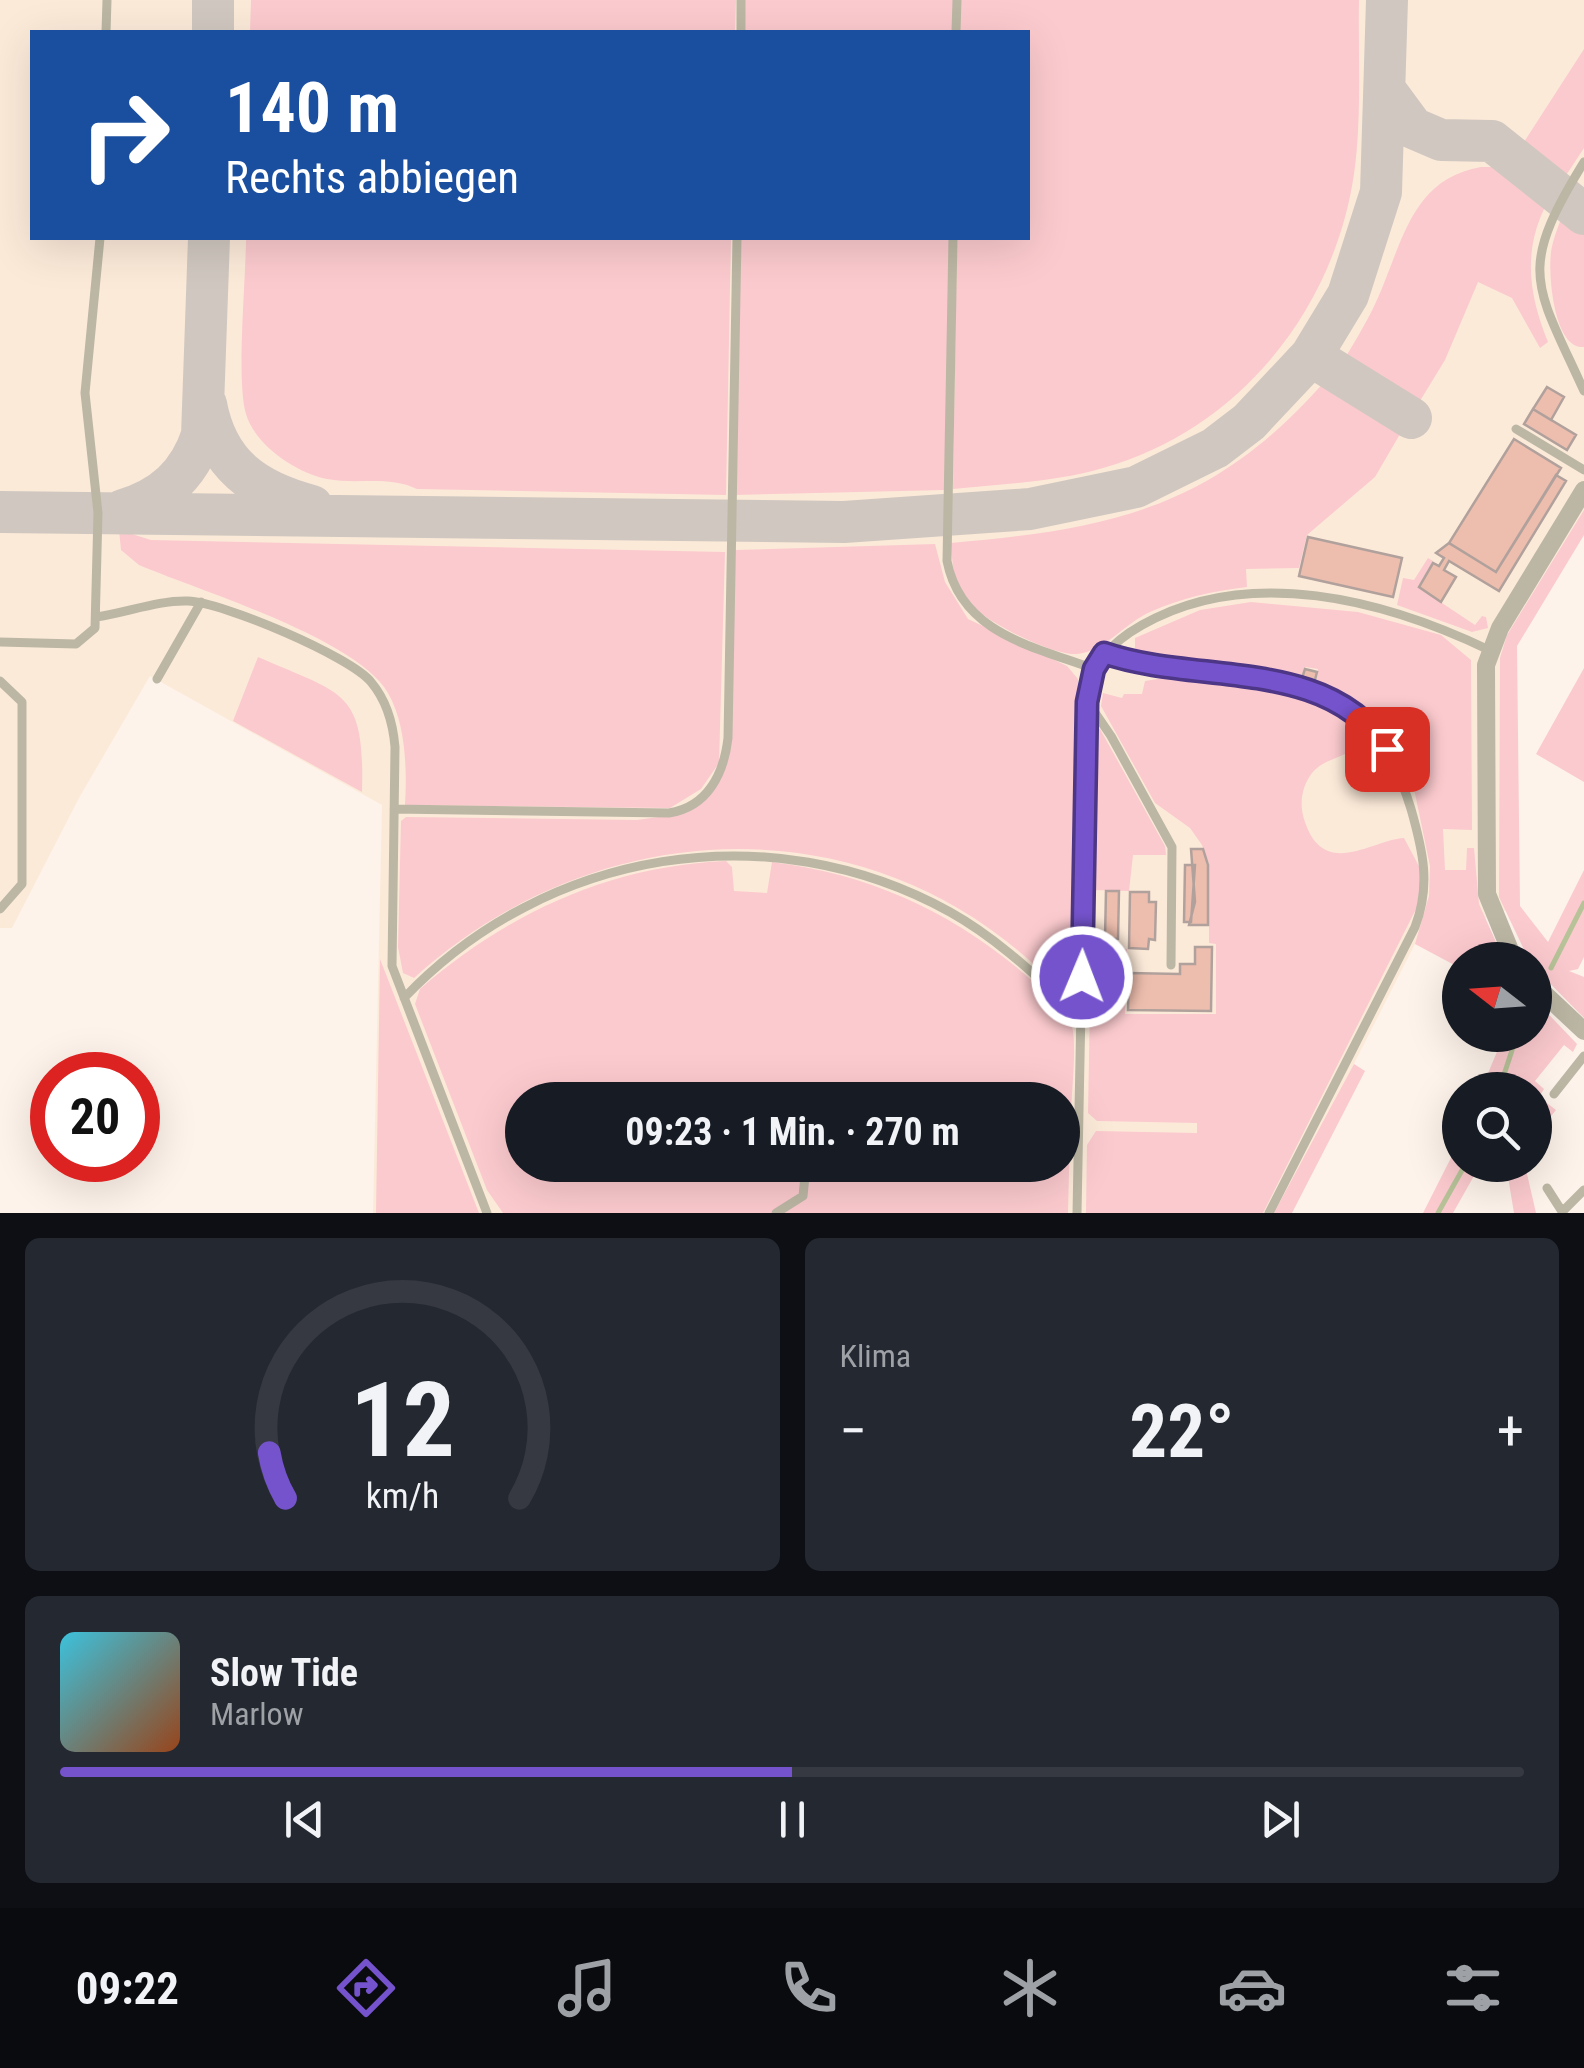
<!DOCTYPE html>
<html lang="de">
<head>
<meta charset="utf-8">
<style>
	:root { --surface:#171b24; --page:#242831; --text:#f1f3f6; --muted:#9ea1a6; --line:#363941; --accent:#7553cd }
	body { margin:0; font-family:"Roboto Condensed",sans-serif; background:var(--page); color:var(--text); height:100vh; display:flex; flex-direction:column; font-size:38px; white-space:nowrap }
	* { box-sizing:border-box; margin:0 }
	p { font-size:32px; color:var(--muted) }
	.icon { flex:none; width:55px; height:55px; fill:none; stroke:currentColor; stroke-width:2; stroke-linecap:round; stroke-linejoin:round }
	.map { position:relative; height:1213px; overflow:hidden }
	.side { display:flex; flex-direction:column; gap:25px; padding:25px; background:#0d0f14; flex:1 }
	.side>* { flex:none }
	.top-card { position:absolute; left:30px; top:30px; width:1000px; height:210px; border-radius:0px; box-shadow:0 10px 40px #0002; background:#1a4fa0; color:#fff; overflow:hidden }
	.needle { width:65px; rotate:287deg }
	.tools { position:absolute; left:1442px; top:942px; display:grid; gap:20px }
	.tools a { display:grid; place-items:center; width:110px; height:110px; border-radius:50%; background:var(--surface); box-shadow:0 10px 40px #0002; font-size:50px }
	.speed { position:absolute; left:30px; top:1052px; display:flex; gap:20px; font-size:50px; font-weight:700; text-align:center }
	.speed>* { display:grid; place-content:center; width:130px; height:130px; border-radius:50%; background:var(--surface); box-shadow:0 10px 40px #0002; line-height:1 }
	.speed .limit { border:15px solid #d22; background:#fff; color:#111 }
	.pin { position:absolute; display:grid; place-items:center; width:85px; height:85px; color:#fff; margin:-42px; border-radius:20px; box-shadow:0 5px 15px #0006 }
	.me { position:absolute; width:110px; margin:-55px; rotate:1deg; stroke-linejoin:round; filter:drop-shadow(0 0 8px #0008) }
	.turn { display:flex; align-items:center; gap:35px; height:210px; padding:0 30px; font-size:45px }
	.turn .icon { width:130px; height:130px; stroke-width:2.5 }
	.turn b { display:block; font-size:70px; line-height:85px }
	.big { font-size:75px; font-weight:700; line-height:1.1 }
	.side .tile { flex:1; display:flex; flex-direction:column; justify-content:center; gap:15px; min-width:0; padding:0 35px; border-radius:15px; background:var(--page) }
	.side .dial { align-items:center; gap:0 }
	.dial svg { height:260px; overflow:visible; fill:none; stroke:var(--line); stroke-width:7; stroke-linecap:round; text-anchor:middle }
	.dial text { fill:var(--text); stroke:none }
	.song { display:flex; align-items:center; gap:30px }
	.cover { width:120px; height:120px; border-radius:15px; background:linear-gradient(135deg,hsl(190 70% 55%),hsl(20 70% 35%)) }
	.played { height:10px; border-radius:5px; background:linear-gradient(90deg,var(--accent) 50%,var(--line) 50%) }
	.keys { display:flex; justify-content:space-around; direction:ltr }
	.heat { display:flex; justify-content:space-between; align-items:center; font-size:55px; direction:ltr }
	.side .tiles { flex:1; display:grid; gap:25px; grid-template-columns:1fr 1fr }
	.tile:last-child { grid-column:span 2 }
	.trip { position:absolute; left:505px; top:1082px; width:575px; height:100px; border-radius:50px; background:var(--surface); box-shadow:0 10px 40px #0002; font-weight:700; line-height:100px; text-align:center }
	.tabs { display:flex; height:160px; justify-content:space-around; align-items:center; background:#090b0e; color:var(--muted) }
	.tabs .icon { width:70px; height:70px }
	.tabs .active { color:var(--accent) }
	.tabs b { font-size:45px; color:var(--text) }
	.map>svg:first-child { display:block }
	.built { fill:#fcead9; fill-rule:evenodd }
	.green { fill:#fbcace }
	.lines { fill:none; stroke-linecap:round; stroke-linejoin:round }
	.stream { stroke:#b7c298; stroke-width:5 }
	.taxiway { stroke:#d0c8c0; stroke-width:42 }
	.building { fill:#edbeae; stroke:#b1a19c; stroke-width:2.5 }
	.service { stroke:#bcb7a4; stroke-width:9 }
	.minor { stroke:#bcb7a4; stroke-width:18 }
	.route-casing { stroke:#4c3685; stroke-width:25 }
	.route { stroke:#7553cd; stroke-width:18 }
</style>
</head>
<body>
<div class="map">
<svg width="1584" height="1213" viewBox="0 0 1584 1213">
	<rect width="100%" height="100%" fill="#fdf3ea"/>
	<path class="built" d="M0,0H1584V531L1513,647L1518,906L1415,944L1278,1213H373L382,805L150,676L79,798L12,928H0ZM32,32H1028V238H32ZM522,1100H1062V1165H522Z"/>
	<path class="green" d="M251,0H736L735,32H250Z
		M745,0H955L954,32H745Z
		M961,0H1359C1358,57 1362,118 1354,174C1334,311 1238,430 1103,468C1055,482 1003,484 953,489L957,238H1028V32H960Z
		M1584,49V148L1563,180L1522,145Z
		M1481,167H1503L1547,203C1522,251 1529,295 1548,342L1540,348L1512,298L1478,282L1445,360L1415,409L1341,365C1353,344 1366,324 1376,302C1402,246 1410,179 1481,167Z
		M1563,214L1584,232V347C1554,350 1548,275 1551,252C1553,239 1558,227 1563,214Z
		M246,238H731L726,495L417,489C388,475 358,485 327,479C296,473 255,445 246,414C236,381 246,278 246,238Z
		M740,238H950L945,490L735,495Z
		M1325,381L1403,429L1375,477L1307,535L1299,568L1246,569L1247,587C1212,591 1182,598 1150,612C1125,623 1104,652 1077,654C1052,656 976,618 963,596C953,580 952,560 951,543C1112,529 1214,508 1325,381Z
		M1584,510V535L1517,646L1520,906L1548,942L1584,870V957L1578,969L1569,971L1584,977V1018L1535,968V960H1529L1499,897L1500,658L1507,635Z
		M119,530L151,540L725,552L719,763L701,789L670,808L405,805C407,770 406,724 388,693C356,638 200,591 139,565L121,550Z
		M935,544L945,582L968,619L1067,666L1078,679L1074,947L1072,985L1067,990L1058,988C880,800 601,809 414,978L403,973L398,947L401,821L406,817L637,820L686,813L702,802L726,764L735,550Z
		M1428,558L1433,561L1418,587L1475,625L1482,616L1486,617L1488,628L1472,632L1397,605L1403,578L1414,580Z
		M1251,602L1358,612L1441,635L1471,660L1472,830L1443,829L1445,870H1466L1467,848H1474L1479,904L1504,960H1460V968L1415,944L1429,896L1430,866L1412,779L1390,731L1384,732L1347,702L1316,687L1318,669L1305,667L1300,682L1153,662L1135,648V638L1200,610Z
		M258,657C344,695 365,689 362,792L233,721Z
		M1584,668V782L1536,754Z
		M1182,675C1224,679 1362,684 1357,744C1347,759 1325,757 1312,773C1302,786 1299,803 1304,819C1323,881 1371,840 1404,838L1421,870L1418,905L1263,1213H1086L1087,1145L1096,1131L1197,1133V1123L1097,1121L1088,1113L1091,948L1127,949L1125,1014H1216V944L1209,943V864L1202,845L1190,828L1155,803L1101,706L1103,693L1122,698L1124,694H1142L1145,681Z
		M1093,728L1100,729L1165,846L1166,855H1133L1129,891L1092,890Z
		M726,861L732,867L734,891L767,893L772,862C870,874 955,913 1029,978C1042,989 1066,1006 1071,1023C1078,1042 1071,1093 1071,1116L1063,1119L1062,1100H522V1165H1062L1065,1126L1070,1130L1068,1213H779L807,1197L808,1173L673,1171L672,1180L801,1182L799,1196L771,1213H503L487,1190L415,1004L420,989C508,913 609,866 726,861Z
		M380,959L479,1213H376Z
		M1535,1000L1577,1044L1573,1052L1564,1045L1535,1081L1544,1089L1539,1097L1556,1110L1535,1136V1090H1481L1504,1035H1535Z
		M1354,1064L1365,1071L1292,1213H1274Z
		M1460,1140V1165H1489L1479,1167L1453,1213H1423Z
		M1506,1165H1525L1536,1213H1514Z"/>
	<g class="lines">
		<path class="stream" d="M1551,968L1584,903
			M1499,1090L1517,1035
			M1438,1213L1465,1165"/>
		<path class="taxiway" d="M213,32V0
			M1385,90L1413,128L1441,140L1492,141L1584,214
			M1311,356L1411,418
			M206,404C217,465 255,491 312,506
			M123,510C163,498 189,475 202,435L209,238
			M0,512L844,522L1030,509L1136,487L1215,448L1249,422L1311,356L1348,295L1381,192L1387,0"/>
	</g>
	<path class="building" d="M1547,387L1564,397L1551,420L1533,409Z
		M1533,409L1576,435L1567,450L1524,424Z
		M1514,439L1561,468L1496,572L1449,543Z
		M1556,475L1566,481L1499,591L1449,561L1444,570L1456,577L1441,602L1419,587L1433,563L1439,566L1444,558L1436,553L1449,543L1496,572Z
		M1308,537L1402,558L1393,597L1299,576Z
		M1305,669L1317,672L1314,684L1301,681Z
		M1191,849H1203L1208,865V925H1189L1195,902Z
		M1185,865H1195L1191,922H1184Z
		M1106,891H1119L1118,939L1105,938Z
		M1130,892H1149V902H1156L1155,940L1149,939L1148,949L1129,948Z
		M1195,947H1212L1211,1011L1128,1010L1129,973L1180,974V964H1195Z"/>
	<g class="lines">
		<path class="service" d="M106,32L107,0
			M741,32V0
			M956,32L957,0
			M1584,162C1516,272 1535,283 1584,391
			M953,238L947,561C961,633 1032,646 1094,669
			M1516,429L1584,470
			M96,617C126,613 158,600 188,601C222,602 350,656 371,682C387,701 393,723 395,747L392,966L487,1213
			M0,642L76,644L95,628L98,513L85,393L100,238
			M1105,653C1234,698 1359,638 1411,809C1423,851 1431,885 1415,927L1269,1213
			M157,679L201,602
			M0,681L22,702V884L0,909
			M1087,701L1111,736L1172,847L1171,965
			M394,809L669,813C708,807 724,773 728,738L737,238
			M404,998C546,849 769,812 950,912C1000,940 1039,979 1081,1017
			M1554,1094L1584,1056
			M1547,1188L1563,1213
			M1562,1212L1584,1190
			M776,1213L803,1196L805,1176
			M1077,1213L1087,701C1091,664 1110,643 1142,625C1249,564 1385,600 1489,650"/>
		<path class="minor" d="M1514,960L1487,894L1486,665L1500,628L1584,490
			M1535,985L1584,1031"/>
	</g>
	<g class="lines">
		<defs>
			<path id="route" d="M1082,977L1087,702L1094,669L1104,653C1196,685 1328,656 1387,749"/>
		</defs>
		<use href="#route" class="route-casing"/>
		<use href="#route" class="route"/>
	</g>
</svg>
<div class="tools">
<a><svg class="needle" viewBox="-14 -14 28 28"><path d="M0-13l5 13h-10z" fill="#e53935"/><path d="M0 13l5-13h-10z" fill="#9ea1a6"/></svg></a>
<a><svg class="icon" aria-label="search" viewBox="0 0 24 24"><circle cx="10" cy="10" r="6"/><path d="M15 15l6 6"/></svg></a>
</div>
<div class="speed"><div class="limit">20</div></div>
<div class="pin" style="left:1387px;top:749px;background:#d93025"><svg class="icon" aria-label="arrive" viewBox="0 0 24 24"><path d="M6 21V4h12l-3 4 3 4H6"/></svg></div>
<svg class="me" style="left:1082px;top:977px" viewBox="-20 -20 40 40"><circle r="17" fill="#7553cd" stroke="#fff" stroke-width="3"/><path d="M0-11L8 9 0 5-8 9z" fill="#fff"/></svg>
<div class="trip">09:23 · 1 Min. · 270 m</div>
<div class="top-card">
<div class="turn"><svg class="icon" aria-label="right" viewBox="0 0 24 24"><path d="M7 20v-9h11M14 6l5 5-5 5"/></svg><div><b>140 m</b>Rechts abbiegen</div></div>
</div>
</div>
<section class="side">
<div class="tiles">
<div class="tile dial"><svg viewBox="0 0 100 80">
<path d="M14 69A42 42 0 1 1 86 69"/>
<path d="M14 69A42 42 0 0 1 9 55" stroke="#7553cd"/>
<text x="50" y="56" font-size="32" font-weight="700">12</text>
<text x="50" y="72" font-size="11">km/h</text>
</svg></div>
<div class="tile"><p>Klima</p>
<div class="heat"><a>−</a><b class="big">22°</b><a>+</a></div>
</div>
<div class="tile">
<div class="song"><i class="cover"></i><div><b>Slow Tide</b><p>Marlow</p></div></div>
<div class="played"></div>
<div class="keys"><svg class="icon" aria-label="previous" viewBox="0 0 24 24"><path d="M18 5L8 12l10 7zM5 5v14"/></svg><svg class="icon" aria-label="pause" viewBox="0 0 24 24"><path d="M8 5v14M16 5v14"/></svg><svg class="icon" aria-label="next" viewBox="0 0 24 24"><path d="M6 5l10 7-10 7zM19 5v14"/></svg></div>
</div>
</div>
</section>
<nav class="tabs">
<b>09:22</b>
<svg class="icon active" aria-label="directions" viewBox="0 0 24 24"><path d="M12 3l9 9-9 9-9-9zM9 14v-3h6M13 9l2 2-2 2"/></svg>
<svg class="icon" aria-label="music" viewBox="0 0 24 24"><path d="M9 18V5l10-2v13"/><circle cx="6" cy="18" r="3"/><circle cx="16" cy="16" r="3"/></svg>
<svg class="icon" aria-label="phone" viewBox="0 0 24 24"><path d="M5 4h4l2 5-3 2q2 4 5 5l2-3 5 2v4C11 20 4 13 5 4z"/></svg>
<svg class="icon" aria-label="climate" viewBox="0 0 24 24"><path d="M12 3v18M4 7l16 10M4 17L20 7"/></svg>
<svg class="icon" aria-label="car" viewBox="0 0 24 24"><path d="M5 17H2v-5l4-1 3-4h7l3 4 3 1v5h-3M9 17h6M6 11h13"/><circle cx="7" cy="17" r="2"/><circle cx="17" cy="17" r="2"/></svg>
<svg class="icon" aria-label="filters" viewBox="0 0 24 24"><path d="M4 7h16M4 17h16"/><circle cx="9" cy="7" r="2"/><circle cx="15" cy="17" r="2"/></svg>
</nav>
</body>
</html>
